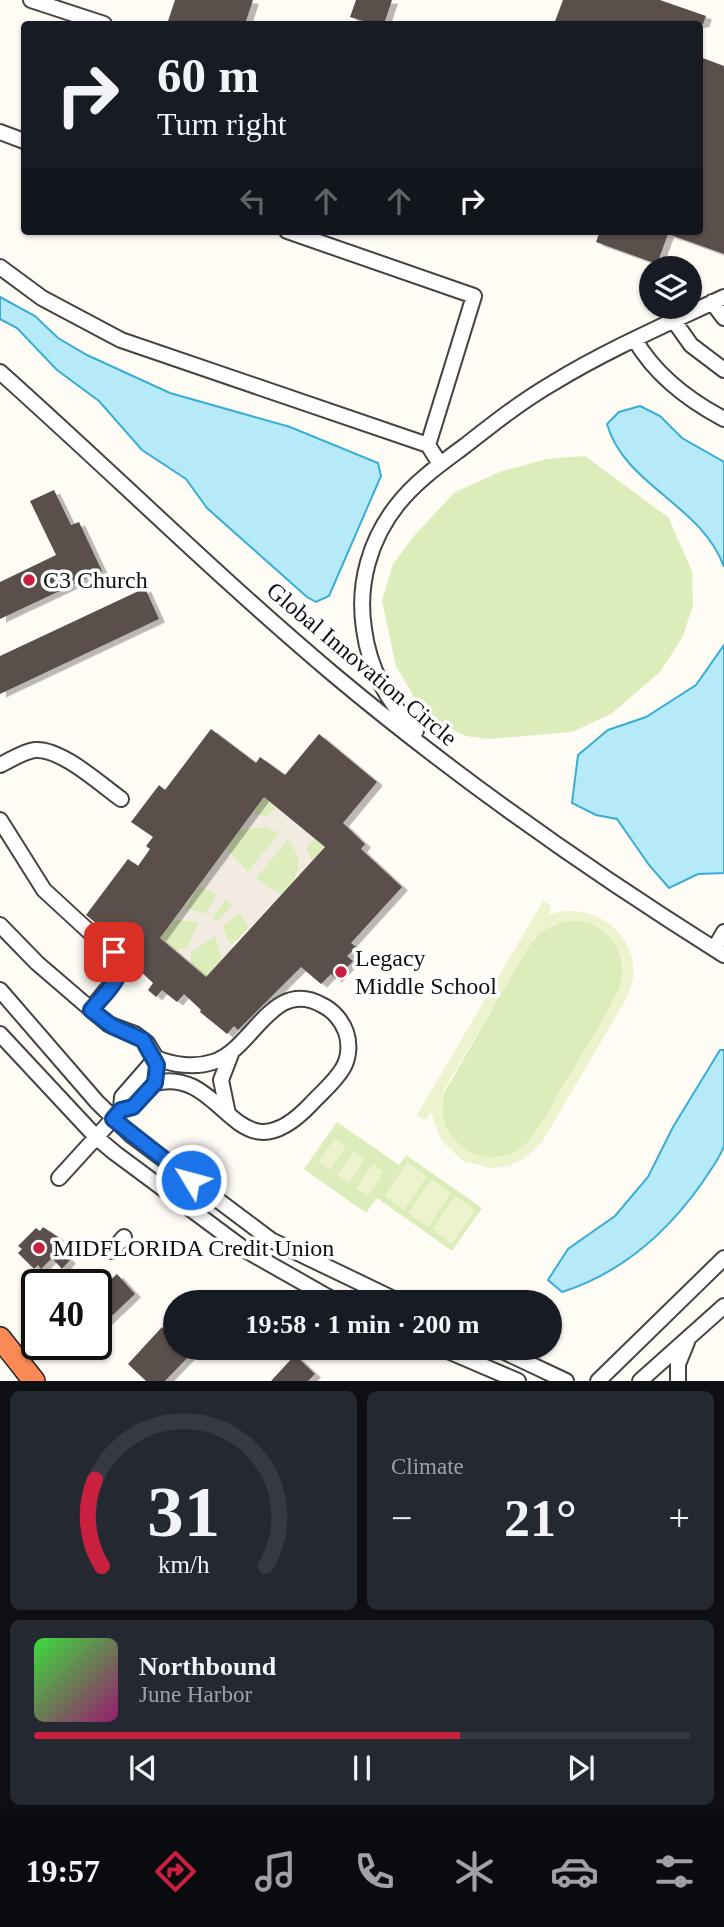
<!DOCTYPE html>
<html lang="en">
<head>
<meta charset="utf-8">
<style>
	:root { --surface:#171b24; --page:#242831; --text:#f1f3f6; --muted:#9ea1a6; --line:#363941; --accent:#ca2040 }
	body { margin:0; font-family:Georgia,serif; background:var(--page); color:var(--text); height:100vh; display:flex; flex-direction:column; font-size:26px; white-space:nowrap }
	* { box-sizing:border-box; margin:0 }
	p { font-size:23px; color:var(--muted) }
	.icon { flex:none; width:38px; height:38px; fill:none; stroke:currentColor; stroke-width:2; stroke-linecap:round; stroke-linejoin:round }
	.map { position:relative; height:1381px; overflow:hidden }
	.sheet { display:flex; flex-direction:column; gap:10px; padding:10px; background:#0d0f14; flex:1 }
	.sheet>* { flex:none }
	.top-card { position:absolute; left:21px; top:21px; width:682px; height:214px; border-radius:7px; box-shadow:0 2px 5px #0004; background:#171b24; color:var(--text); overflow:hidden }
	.fabs { position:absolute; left:639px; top:256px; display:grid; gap:14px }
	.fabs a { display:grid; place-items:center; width:63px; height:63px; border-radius:50%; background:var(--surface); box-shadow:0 2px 5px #0004; font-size:35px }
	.speed { position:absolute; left:21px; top:1269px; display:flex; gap:14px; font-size:35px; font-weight:700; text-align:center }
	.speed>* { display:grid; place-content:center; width:91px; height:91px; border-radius:50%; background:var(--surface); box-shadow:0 2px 5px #0004; line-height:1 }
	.speed .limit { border:4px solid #111; border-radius:10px; background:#fff; color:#111 }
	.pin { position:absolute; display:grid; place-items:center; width:60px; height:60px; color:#fff; margin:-30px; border-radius:14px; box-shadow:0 4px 10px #0006 }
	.me { position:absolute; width:77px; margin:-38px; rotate:307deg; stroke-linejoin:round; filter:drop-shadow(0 0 5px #0008) }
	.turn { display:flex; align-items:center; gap:24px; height:147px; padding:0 21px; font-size:32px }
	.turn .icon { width:91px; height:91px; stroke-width:2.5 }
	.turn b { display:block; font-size:49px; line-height:60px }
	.lanes { display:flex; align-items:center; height:66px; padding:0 21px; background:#0003; justify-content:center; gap:35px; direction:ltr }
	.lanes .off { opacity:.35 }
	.big { font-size:52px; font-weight:600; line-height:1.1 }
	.sheet .card { flex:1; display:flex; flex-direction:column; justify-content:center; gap:10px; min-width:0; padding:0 24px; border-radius:10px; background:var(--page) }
	.sheet .dial { align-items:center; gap:0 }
	.dial svg { height:182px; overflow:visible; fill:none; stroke:var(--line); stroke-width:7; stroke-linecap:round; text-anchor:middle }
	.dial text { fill:var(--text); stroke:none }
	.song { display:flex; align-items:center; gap:21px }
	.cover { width:84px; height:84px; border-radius:10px; background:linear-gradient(135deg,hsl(120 70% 55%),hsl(320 70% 35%)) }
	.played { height:7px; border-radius:4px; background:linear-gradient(90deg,var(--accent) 65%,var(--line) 65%) }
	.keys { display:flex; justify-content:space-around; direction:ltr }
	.heat { display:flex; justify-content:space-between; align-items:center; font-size:38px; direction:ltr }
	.sheet .tiles { flex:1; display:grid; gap:10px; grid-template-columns:1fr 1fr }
	.card:last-child { grid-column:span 2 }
	.trip { position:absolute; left:163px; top:1290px; width:399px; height:70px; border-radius:35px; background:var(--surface); box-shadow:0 2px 5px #0004; font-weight:600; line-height:70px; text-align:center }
	.menu { display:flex; height:112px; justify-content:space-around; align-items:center; background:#090b0e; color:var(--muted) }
	.menu .icon { width:49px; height:49px }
	.menu .active { color:var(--accent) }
	.menu b { font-size:32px; color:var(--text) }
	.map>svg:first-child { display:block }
	.green { fill:#dcedbb }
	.pitch { fill:#ecf3cd; fill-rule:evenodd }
	.plaza { fill:#f1ebe1; fill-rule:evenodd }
	.water { fill:#b6eaf9; stroke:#39add5; stroke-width:2 }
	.building { fill:#5a504c; fill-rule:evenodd; filter:url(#shadow) }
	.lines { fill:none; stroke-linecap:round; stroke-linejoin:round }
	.minor-casing { stroke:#444; stroke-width:18 }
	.highway-casing { stroke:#222; stroke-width:24 }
	.minor { stroke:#fff; stroke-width:14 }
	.highway { stroke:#fb8a57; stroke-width:21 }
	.route-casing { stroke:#114b97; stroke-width:18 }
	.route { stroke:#1a73e8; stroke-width:12 }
	.poi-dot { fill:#ca2040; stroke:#fff; stroke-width:2.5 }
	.labels { text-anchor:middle; stroke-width:7; stroke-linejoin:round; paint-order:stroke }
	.poi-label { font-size:24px; fill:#111; stroke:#fff; text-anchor:start }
	.street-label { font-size:24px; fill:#111; stroke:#fff }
</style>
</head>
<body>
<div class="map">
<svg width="724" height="1381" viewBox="0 0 724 1381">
	<defs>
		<filter id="shadow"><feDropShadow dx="6" dy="3.5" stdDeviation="0" flood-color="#0004"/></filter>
	</defs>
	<rect width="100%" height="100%" fill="#fffbf5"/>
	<path class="green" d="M585,456L668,517L692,571L693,606L682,638L660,672L611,714L572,732L489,739L466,736L442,725L417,702L396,666L382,601L393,564L414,536L455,492L502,471L547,459Z
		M264,797L276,807L268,817L255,815L253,813Z
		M266,826L281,832L248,872L226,849L240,830Z
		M314,838L325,847L312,862L306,848Z
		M288,839C307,863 300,875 281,895L255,879Z
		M198,886L217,894L206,914L185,909Z
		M226,899L233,905L217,922L212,918Z
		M240,912L249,928L231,946L222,927Z
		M174,919L199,922L187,948L176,951L160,938Z
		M566,920C604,917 631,951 620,987C607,1015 541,1134 521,1149C503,1161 478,1160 460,1147C444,1134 439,1113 444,1093L529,945L544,929Z
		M215,935L222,959L206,977L191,964V952Z
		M337,1122L399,1165L406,1155L482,1208L452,1251L377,1198L366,1213L304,1169Z"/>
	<path class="pitch" d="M543,901L552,906L548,915C601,896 654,948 625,1001L542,1142L524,1159L509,1166L490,1168L463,1161L441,1140L431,1112L426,1120L417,1115ZM581,920C614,928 631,959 619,990C601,1025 579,1059 559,1092C550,1109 541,1129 528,1142C490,1182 426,1138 445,1088L534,938L555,923Z
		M335,1138L346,1146L330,1170L318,1162Z
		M354,1151L365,1159L349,1183L337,1175Z
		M407,1163L427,1176L404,1210L384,1196Z
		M373,1164L384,1172L368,1196L356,1188Z
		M431,1179L451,1193L428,1227L408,1213Z
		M455,1196L475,1210L452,1244L432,1229Z"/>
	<path class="plaza" d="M276,807L314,838L306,848L312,862L298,877V856L288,839L256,878L281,895L249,928L240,912L222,927L231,946H235L222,959L215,935L191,952V964L176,951L187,948L199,922L174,919L185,903L186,909L206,914L217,894L198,886L226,849L248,872L280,833L262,826L240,830L253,813L268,817ZM226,899L233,905L216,922L212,918Z"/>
	<path class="water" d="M0,297L35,316L58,338L87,355L170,393L290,427L378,463L381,476L329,596L316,602L307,597L207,508L186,479L142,450L99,401L57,370L17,328L0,319Z
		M640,406L660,416L682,438L724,462V567C702,505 624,485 607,424L619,412Z
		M724,645V873L698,874L669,888L649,865L617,819L596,815L572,803L578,755L608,730L646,717L696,685Z
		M720,1050H724C724,1070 724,1130 724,1146C720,1158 709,1172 702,1183C666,1234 622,1273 562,1292L548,1280L568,1249L615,1216L648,1177L673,1127Z"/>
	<path class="building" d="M175,0H253L245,24H167Z
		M356,0H392L384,24H373L350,17Z
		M563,0H660L706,16L703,24H554Z
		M700,57L724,66V254L668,234L657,264L596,242L600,231H700Z
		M54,490L71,525L79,522L102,571L0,619V582L56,555L30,501Z
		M145,588L159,619L0,694V656Z
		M211,729L256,763L260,757L285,775L319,734L377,782L343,823L365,844L361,849L402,887L351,943L356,947L347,956L353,961L336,979L331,974L321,984L301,967L238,1030L234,1026L227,1034L200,1012L201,1010L184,994L177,1002L162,990L156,997L148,990L153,983L136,967L141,960L86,915L128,859L138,866L150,849L146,846L153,837L131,822L159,785L165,790ZM264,797L325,847L206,977L160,938Z
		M43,1227L58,1237L56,1239L60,1243L56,1247L70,1260L62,1269L52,1258L41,1269L38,1265L34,1269L18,1253L22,1249L18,1246L36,1228L40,1231Z
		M117,1274L135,1294L96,1331V1293Z
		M162,1327L175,1340V1348H182L190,1355L165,1381H146L128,1364Z
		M295,1355L315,1374L308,1381H271Z"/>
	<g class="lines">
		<defs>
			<path id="minor" d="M31,0L104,24
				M0,132L24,141
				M287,231L474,296L428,445
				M0,267L42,298L121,340L428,445L440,464
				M712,302L724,318
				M674,321L691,345L724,370
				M635,340C656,376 688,400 724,419
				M0,372C112,472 219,578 333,674C456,777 588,870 724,955
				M416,731C388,703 369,668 364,629C357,584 370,539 398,504C417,480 442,463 466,445C494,423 522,401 553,383C607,350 667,324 724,297
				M0,765C11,760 24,751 35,750C61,748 100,784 121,799
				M0,820L44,890L120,960L118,976L91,1009
				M0,925L37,963L108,1024L135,1034L147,1043L156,1058L155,1083L133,1106L121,1110L59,1178
				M714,949L724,932
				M0,990L97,1102L131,1135L271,1240L400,1302
				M0,1034L97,1138L115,1153L247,1251L337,1302
				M155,1083C226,1065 235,1184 311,1104C321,1093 335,1082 343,1068C349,1058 350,1044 346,1032C342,1021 333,1010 322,1005C272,977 253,1050 213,1062C195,1068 173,1065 156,1058
				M121,1110L122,1097L156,1058
				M228,1114L221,1080L231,1054
				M112,1251L124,1237
				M441,1348L518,1381
				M496,1348L566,1381
				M598,1381L724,1258
				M640,1381L724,1306
				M678,1381V1364L687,1342"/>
			<path id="highway" d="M0,1338L34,1381"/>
		</defs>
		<use href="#minor" class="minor-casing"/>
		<use href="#highway" class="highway-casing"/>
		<use href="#minor" class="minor"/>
		<use href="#highway" class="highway"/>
	</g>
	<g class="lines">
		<defs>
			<path id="route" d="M114,952C132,972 104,994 91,1010L112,1026L143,1040L157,1065L155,1083L133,1107L121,1110L113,1119L191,1180"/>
		</defs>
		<use href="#route" class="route-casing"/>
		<use href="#route" class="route"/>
	</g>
	<g class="poi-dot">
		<circle cx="29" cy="580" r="7"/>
		<circle cx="341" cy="972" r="7"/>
		<circle cx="39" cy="1248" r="7"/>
	</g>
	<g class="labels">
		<g class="poi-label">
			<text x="43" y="588">C3 Church</text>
			<text x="355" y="966">Legacy<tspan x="355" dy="28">Middle School</tspan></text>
			<text x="53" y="1256">MIDFLORIDA Credit Union</text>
		</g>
		<g class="street-label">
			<text transform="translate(362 664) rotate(40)" y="8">Global Innovation Circle</text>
		</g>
	</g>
</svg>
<div class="fabs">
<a><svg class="icon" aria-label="layers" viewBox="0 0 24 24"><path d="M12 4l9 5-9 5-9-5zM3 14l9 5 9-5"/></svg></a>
</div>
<div class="speed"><div class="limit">40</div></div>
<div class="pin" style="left:114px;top:952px;background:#d93025"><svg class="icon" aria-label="arrive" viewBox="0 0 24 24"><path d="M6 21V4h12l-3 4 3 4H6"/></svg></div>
<svg class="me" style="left:191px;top:1180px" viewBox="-20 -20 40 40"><circle r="17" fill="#1a73e8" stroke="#fff" stroke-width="3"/><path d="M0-11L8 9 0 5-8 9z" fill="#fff"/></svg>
<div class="trip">19:58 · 1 min · 200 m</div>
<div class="top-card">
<div class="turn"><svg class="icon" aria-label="right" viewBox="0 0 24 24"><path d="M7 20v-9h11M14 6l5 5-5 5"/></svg><div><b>60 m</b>Turn right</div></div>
<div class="lanes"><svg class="icon off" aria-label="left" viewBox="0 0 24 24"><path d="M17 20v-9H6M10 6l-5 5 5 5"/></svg><svg class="icon off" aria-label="ahead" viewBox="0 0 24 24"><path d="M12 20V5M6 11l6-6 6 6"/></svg><svg class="icon off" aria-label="ahead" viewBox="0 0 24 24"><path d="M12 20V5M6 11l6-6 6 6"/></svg><svg class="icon" aria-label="right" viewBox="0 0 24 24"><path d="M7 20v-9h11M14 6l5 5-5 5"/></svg></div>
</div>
</div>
<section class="sheet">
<div class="tiles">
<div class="card dial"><svg viewBox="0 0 100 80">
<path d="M14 69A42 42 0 1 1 86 69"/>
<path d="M14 69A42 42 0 0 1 11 31" stroke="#ca2040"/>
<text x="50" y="56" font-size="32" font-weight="700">31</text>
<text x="50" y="72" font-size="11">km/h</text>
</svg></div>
<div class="card"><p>Climate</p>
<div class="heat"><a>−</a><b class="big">21°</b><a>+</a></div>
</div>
<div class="card">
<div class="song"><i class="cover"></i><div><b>Northbound</b><p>June Harbor</p></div></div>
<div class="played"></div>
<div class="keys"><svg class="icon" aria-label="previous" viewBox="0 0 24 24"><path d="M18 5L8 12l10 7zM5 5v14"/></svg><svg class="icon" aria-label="pause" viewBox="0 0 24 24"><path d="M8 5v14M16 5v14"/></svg><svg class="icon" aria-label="next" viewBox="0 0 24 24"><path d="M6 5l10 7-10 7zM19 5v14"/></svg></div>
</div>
</div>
</section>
<nav class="menu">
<b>19:57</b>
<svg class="icon active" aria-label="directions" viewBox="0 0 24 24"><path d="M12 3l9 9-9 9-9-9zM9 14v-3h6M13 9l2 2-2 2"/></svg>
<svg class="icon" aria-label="music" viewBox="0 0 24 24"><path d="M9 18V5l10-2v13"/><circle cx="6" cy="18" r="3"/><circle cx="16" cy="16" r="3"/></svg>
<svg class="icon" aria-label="phone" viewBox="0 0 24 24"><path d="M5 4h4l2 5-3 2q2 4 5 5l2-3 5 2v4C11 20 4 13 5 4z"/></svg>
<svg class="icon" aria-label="climate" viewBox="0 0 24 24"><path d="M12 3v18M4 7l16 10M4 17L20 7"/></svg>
<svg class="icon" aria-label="car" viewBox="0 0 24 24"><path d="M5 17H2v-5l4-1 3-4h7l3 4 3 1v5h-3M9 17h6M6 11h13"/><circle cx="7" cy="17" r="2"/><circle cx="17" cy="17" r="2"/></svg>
<svg class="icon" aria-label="filters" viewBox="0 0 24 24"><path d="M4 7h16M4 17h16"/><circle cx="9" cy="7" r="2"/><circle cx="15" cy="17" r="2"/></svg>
</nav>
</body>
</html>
